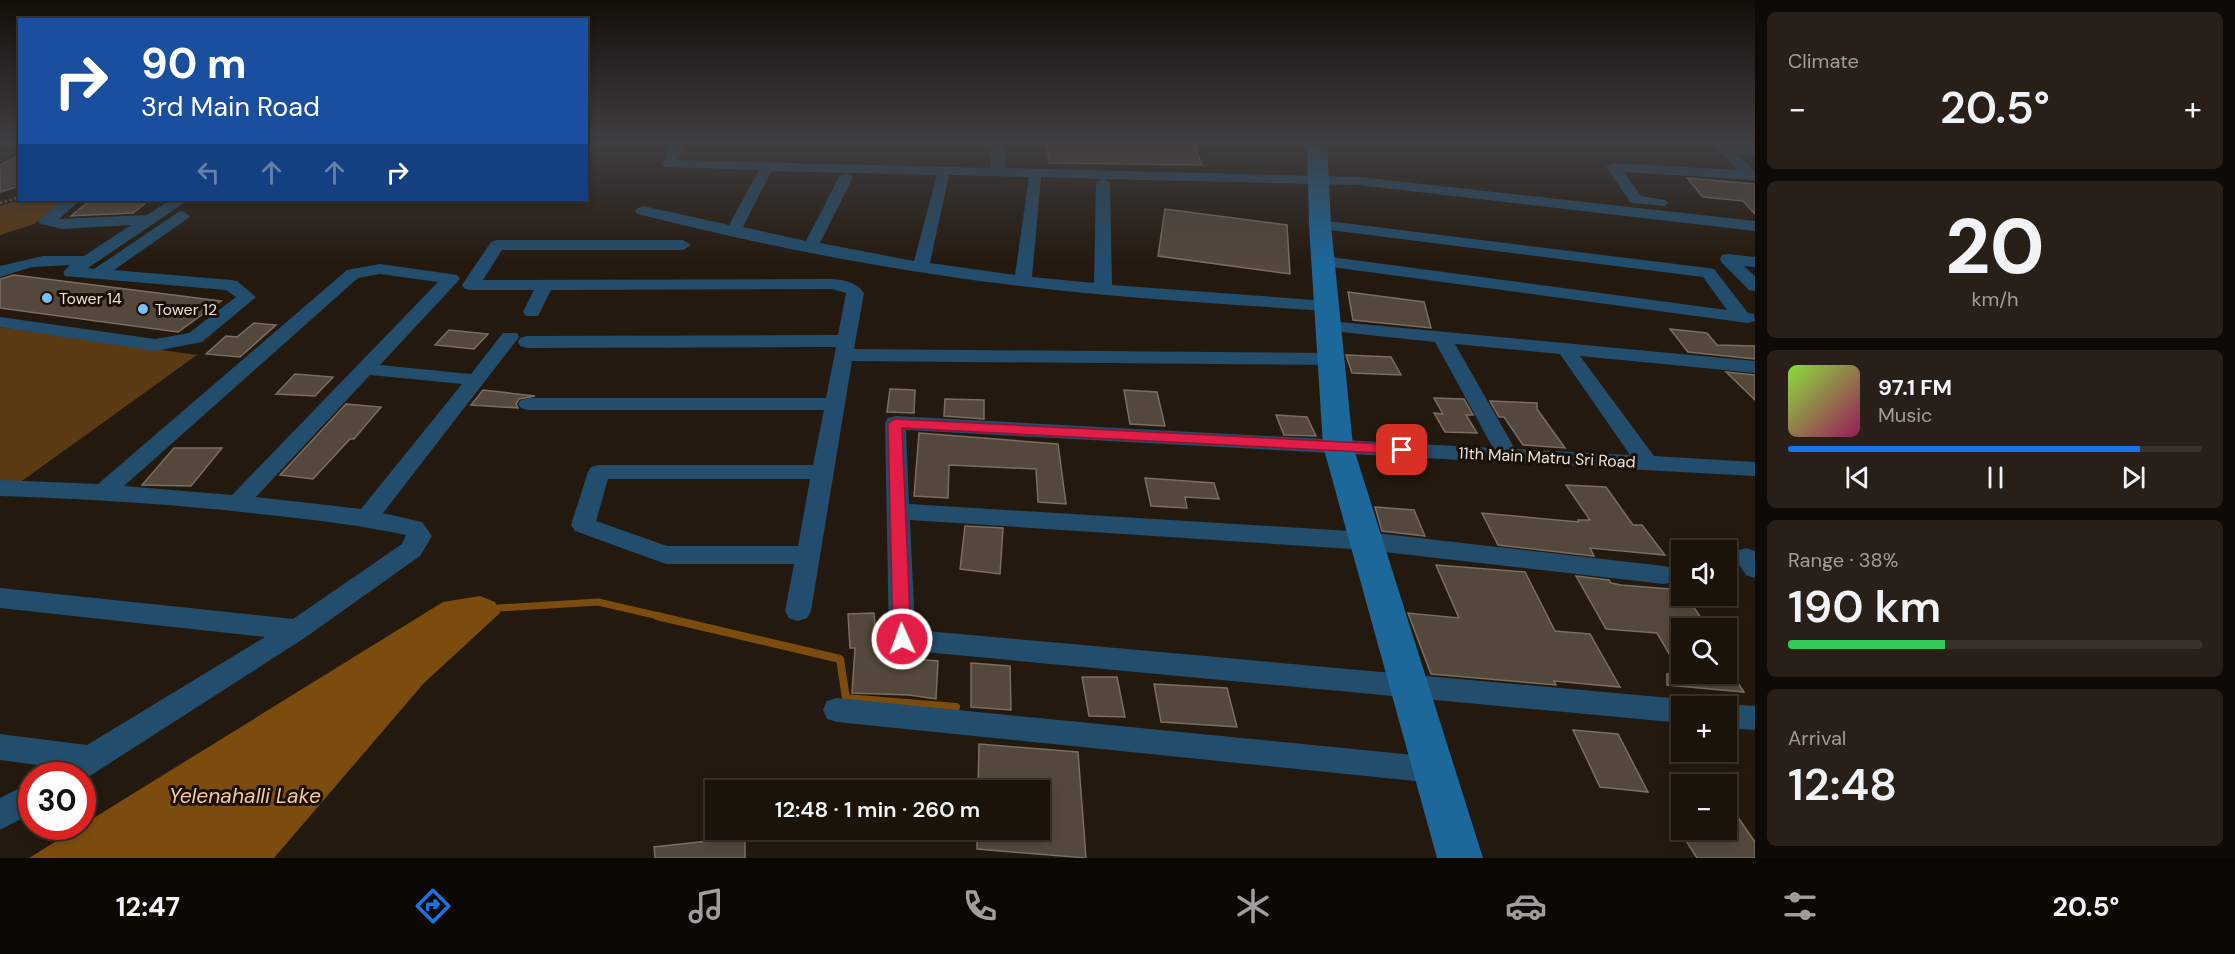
<!DOCTYPE html>
<html lang="en">
<head>
<meta charset="utf-8">
<style>
	:root { --surface:#1b130a; --page:#282018; --text:#f1f3f6; --muted:#a09e9c; --line:#39322b; --accent:#1a73e8 }
	body { margin:0; font-family:"DM Sans",sans-serif; background:var(--page); color:var(--text); height:100vh; display:flex; flex-direction:column; font-size:22px; white-space:nowrap }
	* { box-sizing:border-box; margin:0 }
	p { font-size:20px; color:var(--muted) }
	.icon { flex:none; width:33px; height:33px; fill:none; stroke:currentColor; stroke-width:2; stroke-linecap:round; stroke-linejoin:round }
	.map { position:relative; flex:1; overflow:hidden }
	.sheet { display:flex; flex-direction:column; gap:12px; padding:12px; background:#0f0a06; width:480px }
	.sheet>* { flex:none }
	.top-card { position:absolute; left:18px; top:18px; width:570px; height:183px; border-radius:0px; box-shadow:0 3px 9px #0003,0 0 0 2px var(--line); background:#1a4fa0; color:#fff; overflow:hidden }
	.buttons { position:absolute; left:1671px; top:540px; display:grid; gap:12px }
	.buttons a { display:grid; place-items:center; width:66px; height:66px; border-radius:0px; background:var(--surface); box-shadow:0 3px 9px #0003,0 0 0 2px var(--line); font-size:30px }
	.speed { position:absolute; left:18px; top:762px; display:flex; gap:12px; font-size:30px; font-weight:700; text-align:center }
	.speed>* { display:grid; place-content:center; width:78px; height:78px; border-radius:50%; background:var(--surface); box-shadow:0 3px 9px #0003,0 0 0 2px var(--line); line-height:1 }
	.speed .limit { border:9px solid #d22; background:#fff; color:#111 }
	.pin { position:absolute; display:grid; place-items:center; width:51px; height:51px; color:#fff; margin:-26px; border-radius:12px; box-shadow:0 3px 9px #0006 }
	.me { position:absolute; width:66px; margin:-33px; rotate:358deg; stroke-linejoin:round; filter:drop-shadow(0 0 4px #0008) }
	.turn { display:flex; align-items:center; gap:21px; height:126px; padding:0 24px; font-size:27px }
	.turn .icon { width:78px; height:78px; stroke-width:2.5 }
	.turn b { display:block; font-size:42px; line-height:51px }
	.lanes { display:flex; align-items:center; height:57px; padding:0 24px; background:#0003; justify-content:center; gap:30px; direction:ltr }
	.lanes .off { opacity:.35 }
	.big { font-size:45px; font-weight:600; line-height:1.1 }
	.sheet .tile { flex:1; display:flex; flex-direction:column; justify-content:center; gap:9px; min-width:0; padding:0 21px; border-radius:9px; background:var(--page) }
	.sheet .dial { align-items:center; gap:0 }
	.dial b { font-size:78px; line-height:1 }
	.song { display:flex; align-items:center; gap:18px }
	.cover { width:72px; height:72px; border-radius:9px; background:linear-gradient(135deg,hsl(90 70% 55%),hsl(330 70% 35%)) }
	.played { height:6px; border-radius:3px; background:linear-gradient(90deg,var(--accent) 85%,var(--line) 85%) }
	.keys { display:flex; justify-content:space-around; direction:ltr }
	.heat { display:flex; justify-content:space-between; align-items:center; font-size:33px; direction:ltr }
	.charge { height:9px; border-radius:4px; background:linear-gradient(90deg,#34c759 38%,var(--line) 0) }
	.trip { position:absolute; left:705px; top:780px; width:345px; height:60px; border-radius:0px; background:var(--surface); box-shadow:0 3px 9px #0003,0 0 0 2px var(--line); font-weight:600; line-height:60px; text-align:center }
	.tab-bar { display:flex; height:96px; justify-content:space-around; align-items:center; background:#0b0804; color:var(--muted) }
	.tab-bar .icon { width:42px; height:42px }
	.tab-bar .current { color:var(--accent) }
	.tab-bar b { font-size:27px; color:var(--text) }
	main { display:flex; flex:1; min-height:0 }
	.map>svg:first-child { display:block }
	.green { fill:#5c3a13 }
	.water { fill:#7c4c0f }
	.lines { fill:none; stroke-linecap:round; stroke-linejoin:round }
	.stream-far1 { stroke:#7c4c0f; stroke-width:7 }
	.stream { stroke:#7c4c0f; stroke-width:8 }
	.building { fill:#54473b; stroke:#7b6e61; stroke-width:1.5 }
	.path { stroke:#685e55; stroke-width:3; stroke-dasharray:2 3; stroke-linecap:butt }
	.street { fill:#224d6c; fill-rule:evenodd }
	.secondary { fill:#1c689a; fill-rule:evenodd }
	.route { fill:#e11d48; stroke:#92132f; stroke-width:1.5 }
	.poi-dot { fill:#77c0f7; stroke:#1a1006; stroke-width:2 }
	.labels { text-anchor:middle; stroke-width:6; stroke-linejoin:round; paint-order:stroke }
	.poi-label { font-size:16px; fill:#e9e1da; stroke:#1a1006; text-anchor:start }
	.street-label { font-size:16px; fill:#e9e1da; stroke:#1a1006 }
	.near-water-label { font-size:21px; font-style:italic; fill:#f6ca9f; stroke:#1a1006 }
</style>
</head>
<body>
<main>
<div class="map">
<svg width="1755" height="858" viewBox="0 0 1755 858">
	<rect width="100%" height="100%" fill="#24190e"/>
	<path class="green" d="M21,200H65L34,224L0,235V206Z
		M0,327L197,355L19,483L0,480Z"/>
	<path class="water" d="M480,596L495,602L500,613L424,683L274,858H29L443,602Z"/>
	<g class="lines">
		<path class="stream-far1" d="M498,608L598,602L663,617"/>
		<path class="stream" d="M657,616L840,659L846,698L956,707"/>
	</g>
	<path class="building" d="M1047,142H1193L1202,165L1049,163Z
		M20,155V186L0,192V165Z
		M1687,178L1755,184V214L1743,201L1703,197Z
		M91,200H149L133,213L71,216Z
		M1165,209L1287,225L1290,274L1158,256Z
		M14,275L110,287L221,301L178,332L0,308V279Z
		M1348,292L1424,302L1431,328L1353,320Z
		M254,323L276,325L240,357L206,354L226,336L237,337Z
		M1670,329L1707,333L1717,345L1755,346V359L1688,352Z
		M449,330L488,334L474,349L435,345Z
		M1346,355L1391,357L1401,375L1352,373Z
		M1726,372L1755,375V400Z
		M295,374L333,377L315,396L276,394Z
		M890,389L915,390L914,413L887,412Z
		M483,390L535,396L519,399L516,404L518,408L471,405Z
		M1124,390L1157,392L1165,426L1130,424Z
		M1434,398L1464,399L1473,415H1466L1477,433L1445,432L1434,413L1443,414Z
		M945,399L984,400V419L944,416Z
		M1490,401L1537,403V409L1565,448L1523,445L1504,417H1499Z
		M346,404L381,407L354,439H350L313,479L280,475Z
		M1276,415L1307,417L1316,436L1284,435Z
		M919,433L1058,444L1066,504L1038,502L1036,469L949,465L948,498L914,496Z
		M174,448H222L191,486L142,485Z
		M1145,478L1214,483L1219,499L1185,497L1187,508L1151,506Z
		M1566,485L1606,487L1633,525H1642L1665,555L1590,548L1594,556L1498,545L1482,513L1579,522L1578,520H1590Z
		M1375,507L1414,510L1425,536L1382,531Z
		M965,526L1003,528L1000,574L960,569Z
		M1436,565L1525,572L1555,631L1590,634L1620,687L1554,681L1556,685L1431,674L1408,613L1459,618Z
		M1576,576L1609,580L1611,583L1621,585L1682,590V596H1686L1708,628H1682V674H1732L1744,692L1667,685V674H1681L1657,633L1606,629Z
		M874,613L878,656L938,661L936,699L909,695L852,693L855,648H850L848,614Z
		M971,663L1010,666L1011,710L971,707Z
		M1082,677H1117L1125,717L1089,716Z
		M1154,684L1227,688L1237,727L1161,722Z
		M1573,730L1618,734L1648,792L1600,787Z
		M979,744L1078,752L1086,858L977,849V830H1040V790H978Z
		M1726,800L1755,842V858H1697L1679,830H1726Z
		M745,837V858H655L654,847Z"/>
	<g class="lines">
		<path class="path" d="M0,203L20,197"/>
		<path class="street" d="M673,142H686L678,160L991,168V142H1005V168L1359,177L1755,221V231L1359,185L1104,179L1110,183L1112,285L1328,301L1334,302L1337,306L1334,310L1328,311C1223,304 1117,298 1012,285C887,270 760,245 638,214L635,211L638,208L643,206L729,225L759,170L664,167L662,164ZM771,171L937,175L914,261L820,243L853,177L846,173L839,177L806,241L743,227ZM949,175L1029,177L1015,275L930,263ZM1041,177L1102,179L1096,183L1094,283L1032,277Z
			M1709,142L1755,148V156L1737,154L1755,171V180L1624,172L1641,196L1665,200L1668,203L1665,206L1631,203L1606,167L1613,163L1738,170Z
			M64,200H80L59,219L147,215L170,200H186L184,203L88,268L94,269L177,213L182,211L190,216L187,219L114,270L231,280L237,281L256,297L202,342L155,351L0,327V317L155,339L189,333L236,297L226,290L65,276L63,272L70,265L32,267L0,277V266L43,256H84L131,225L62,229L41,224L38,221L41,218Z
			M1320,220L1708,268L1714,269L1748,313L1754,314L1755,321L1748,323L1324,266L1318,265L1316,261L1318,257L1324,256L1727,310L1703,277L1314,228L1312,225L1314,222Z
			M497,240H683L691,245L683,250H502L483,280L832,279C845,280 856,282 864,293L854,349L1331,353L1338,355L1341,359L1338,363L1331,365L852,361L811,611L807,618L798,621L789,618L785,611L794,564H666L575,531L571,525L588,472L591,467L599,465H813L824,410H528L521,408L518,404L521,400L528,398H826L836,347L527,348L520,346L518,342L520,338L527,336L838,335L846,293L832,289L551,290L538,316H526L523,312L534,290H471L465,289L462,285L491,242ZM608,479H810L798,546H667L596,521Z
			M1728,254L1755,257V267L1744,266L1755,276V291L1749,290L1722,263L1720,259L1722,255Z
			M380,264L451,274L457,275L460,279L380,365L471,374L503,333H517L519,337L383,513L422,522L432,536L420,556L306,637L82,781V776H49L53,767L0,760V734L87,745L265,637L0,608V588L293,619L402,544L406,535C364,526 322,521 279,516C186,505 93,499 0,496V480L98,484L347,270ZM380,274L438,282L232,495L124,486L358,278ZM370,375L462,384L361,509L256,497Z
			M1328,321L1755,361V373L1580,356L1654,456L1755,462V476L906,430L909,504L1367,532L1664,566L1673,568L1676,575L1673,582L1664,584L1367,550L910,520L915,630L1682,699L1692,702L1694,706H1682V723L902,650L893,646L889,639L885,423L888,418L895,416L1493,448L1435,342L1322,330L1319,326L1322,322ZM1455,344L1560,354L1630,455L1515,449Z
			M1746,548L1755,551V578L1746,575L1734,557L1737,551Z
			M837,698L1434,757L1445,760L1449,770L1445,780L1434,783L837,722L827,719L823,710L827,701Z
			M1726,704L1755,706V730L1726,728V706H1718Z
			M32,782V813L0,830V798Z"/>
		<path class="secondary" d="M1307,142H1327L1331,225L1353,446L1483,858H1437L1323,446L1309,225Z"/>
	</g>
	<linearGradient id="sky" x2="0" y2="1"><stop stop-color="#140e08"/><stop offset="0.54" stop-color="#3f3e41"/><stop offset="1" stop-color="#3f3e41" stop-opacity="0"/></linearGradient>
	<rect width="1755" height="263" fill="url(#sky)"/>
	<path class="route" d="M895,419L1402,445L1409,450L1402,454L902,428L911,639L908,644L902,646L896,644L893,639L888,423Z"/>
	<g class="poi-dot">
		<circle cx="47" cy="298" r="6"/>
		<circle cx="143" cy="309" r="6"/>
	</g>
	<g class="labels">
		<g class="poi-label">
			<text x="59" y="304">Tower 14</text>
			<text x="155" y="315">Tower 12</text>
		</g>
		<g class="street-label">
			<text transform="translate(1547 457) rotate(3)" y="6">11th Main Matru Sri Road</text>
		</g>
		<g class="near-water-label">
			<text x="245" y="803">Yelenahalli Lake</text>
		</g>
	</g>
</svg>
<div class="buttons">
<a><svg class="icon" aria-label="sound" viewBox="0 0 24 24"><path d="M4 9h4l5-4v14l-5-4H4zM17 9q2 3 0 6"/></svg></a>
<a><svg class="icon" aria-label="search" viewBox="0 0 24 24"><circle cx="10" cy="10" r="6"/><path d="M15 15l6 6"/></svg></a>
<a>+</a>
<a>−</a>
</div>
<div class="speed"><div class="limit">30</div></div>
<div class="pin" style="left:1402px;top:450px;background:#d93025"><svg class="icon" aria-label="arrive" viewBox="0 0 24 24"><path d="M6 21V4h12l-3 4 3 4H6"/></svg></div>
<svg class="me" style="left:902px;top:639px" viewBox="-20 -20 40 40"><circle r="17" fill="#e11d48" stroke="#fff" stroke-width="3"/><path d="M0-11L8 9 0 5-8 9z" fill="#fff"/></svg>
<div class="trip">12:48 · 1 min · 260 m</div>
<div class="top-card">
<div class="turn"><svg class="icon" aria-label="right" viewBox="0 0 24 24"><path d="M7 20v-9h11M14 6l5 5-5 5"/></svg><div><b>90 m</b>3rd Main Road</div></div>
<div class="lanes"><svg class="icon off" aria-label="left" viewBox="0 0 24 24"><path d="M17 20v-9H6M10 6l-5 5 5 5"/></svg><svg class="icon off" aria-label="ahead" viewBox="0 0 24 24"><path d="M12 20V5M6 11l6-6 6 6"/></svg><svg class="icon off" aria-label="ahead" viewBox="0 0 24 24"><path d="M12 20V5M6 11l6-6 6 6"/></svg><svg class="icon" aria-label="right" viewBox="0 0 24 24"><path d="M7 20v-9h11M14 6l5 5-5 5"/></svg></div>
</div>
</div>
<section class="sheet">
<div class="tile"><p>Climate</p>
<div class="heat"><a>−</a><b class="big">20.5°</b><a>+</a></div>
</div>
<div class="tile dial"><b>20</b><p>km/h</p></div>
<div class="tile">
<div class="song"><i class="cover"></i><div><b>97.1 FM</b><p>Music</p></div></div>
<div class="played"></div>
<div class="keys"><svg class="icon" aria-label="previous" viewBox="0 0 24 24"><path d="M18 5L8 12l10 7zM5 5v14"/></svg><svg class="icon" aria-label="pause" viewBox="0 0 24 24"><path d="M8 5v14M16 5v14"/></svg><svg class="icon" aria-label="next" viewBox="0 0 24 24"><path d="M6 5l10 7-10 7zM19 5v14"/></svg></div>
</div>
<div class="tile"><p>Range · 38%</p><b class="big">190 km</b><div class="charge"></div></div>
<div class="tile"><p>Arrival</p><b class="big">12:48</b></div>
</section>
</main>
<nav class="tab-bar">
<b>12:47</b>
<svg class="icon current" aria-label="directions" viewBox="0 0 24 24"><path d="M12 3l9 9-9 9-9-9zM9 14v-3h6M13 9l2 2-2 2"/></svg>
<svg class="icon" aria-label="music" viewBox="0 0 24 24"><path d="M9 18V5l10-2v13"/><circle cx="6" cy="18" r="3"/><circle cx="16" cy="16" r="3"/></svg>
<svg class="icon" aria-label="phone" viewBox="0 0 24 24"><path d="M5 4h4l2 5-3 2q2 4 5 5l2-3 5 2v4C11 20 4 13 5 4z"/></svg>
<svg class="icon" aria-label="climate" viewBox="0 0 24 24"><path d="M12 3v18M4 7l16 10M4 17L20 7"/></svg>
<svg class="icon" aria-label="car" viewBox="0 0 24 24"><path d="M5 17H2v-5l4-1 3-4h7l3 4 3 1v5h-3M9 17h6M6 11h13"/><circle cx="7" cy="17" r="2"/><circle cx="17" cy="17" r="2"/></svg>
<svg class="icon" aria-label="filters" viewBox="0 0 24 24"><path d="M4 7h16M4 17h16"/><circle cx="9" cy="7" r="2"/><circle cx="15" cy="17" r="2"/></svg>
<b>20.5°</b>
</nav>
</body>
</html>
